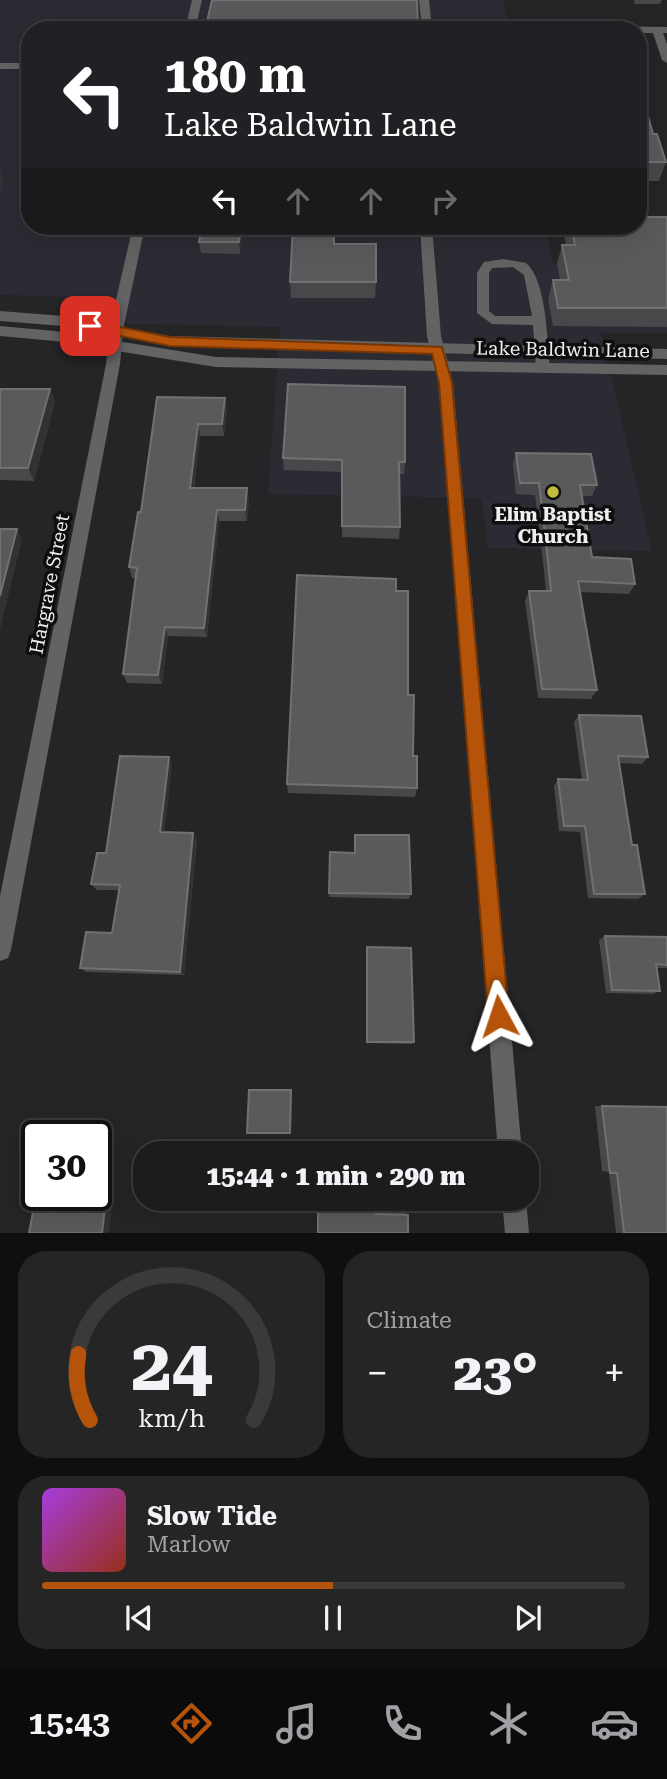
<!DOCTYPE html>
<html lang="en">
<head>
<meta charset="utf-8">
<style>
	:root { --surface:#1c1c1d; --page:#252526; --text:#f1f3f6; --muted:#a0a1a4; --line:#3a3a3b; --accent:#b45309 }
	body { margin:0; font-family:"Roboto Serif",serif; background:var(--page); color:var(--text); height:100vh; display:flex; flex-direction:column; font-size:26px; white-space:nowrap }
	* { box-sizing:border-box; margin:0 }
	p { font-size:23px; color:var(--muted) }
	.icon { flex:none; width:38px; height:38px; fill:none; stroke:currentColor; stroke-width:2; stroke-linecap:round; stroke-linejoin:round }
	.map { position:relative; height:1233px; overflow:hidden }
	.details { display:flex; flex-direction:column; gap:18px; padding:18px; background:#0f0f10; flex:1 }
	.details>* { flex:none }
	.guide { position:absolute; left:21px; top:21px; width:626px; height:214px; border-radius:28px; box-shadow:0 7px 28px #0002,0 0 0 2px var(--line); background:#202124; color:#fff; overflow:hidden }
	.speed { position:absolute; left:21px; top:1120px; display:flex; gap:14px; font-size:35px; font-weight:700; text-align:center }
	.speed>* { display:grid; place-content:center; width:91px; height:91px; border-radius:50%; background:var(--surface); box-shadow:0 7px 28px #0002,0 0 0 2px var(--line); line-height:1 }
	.speed .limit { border:4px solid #111; border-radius:10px; background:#fff; color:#111 }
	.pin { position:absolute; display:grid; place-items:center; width:60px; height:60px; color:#fff; margin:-30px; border-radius:14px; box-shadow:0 4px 10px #0006 }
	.me { position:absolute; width:77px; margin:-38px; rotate:355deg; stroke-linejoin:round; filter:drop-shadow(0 0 5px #0008) }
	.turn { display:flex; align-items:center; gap:24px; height:147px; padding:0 28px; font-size:32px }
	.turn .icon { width:91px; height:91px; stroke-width:2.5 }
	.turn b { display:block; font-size:49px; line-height:60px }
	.lanes { display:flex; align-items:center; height:66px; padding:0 28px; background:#0003; justify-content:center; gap:35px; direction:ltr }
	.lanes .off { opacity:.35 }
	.big { font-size:52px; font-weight:800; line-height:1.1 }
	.details .card { flex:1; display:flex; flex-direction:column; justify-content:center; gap:10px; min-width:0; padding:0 24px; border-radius:28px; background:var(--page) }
	.details .dial { align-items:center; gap:0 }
	.dial svg { height:182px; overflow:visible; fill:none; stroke:var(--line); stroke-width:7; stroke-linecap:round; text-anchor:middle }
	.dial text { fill:var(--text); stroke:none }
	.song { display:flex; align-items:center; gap:21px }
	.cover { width:84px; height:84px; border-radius:10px; background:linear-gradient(135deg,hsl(280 70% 55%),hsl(10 70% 35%)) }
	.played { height:7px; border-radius:4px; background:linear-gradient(90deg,var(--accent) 50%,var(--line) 50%) }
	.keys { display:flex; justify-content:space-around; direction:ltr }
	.heat { display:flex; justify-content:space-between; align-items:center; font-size:38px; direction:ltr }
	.details .tiles { flex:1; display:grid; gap:18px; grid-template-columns:1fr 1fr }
	.card:last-child { grid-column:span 2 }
	.trip { position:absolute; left:133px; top:1141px; width:406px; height:70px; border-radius:28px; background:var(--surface); box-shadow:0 7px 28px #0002,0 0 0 2px var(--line); font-weight:800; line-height:70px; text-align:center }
	.menu { display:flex; height:112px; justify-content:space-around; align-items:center; background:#0b0b0c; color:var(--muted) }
	.menu .icon { width:49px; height:49px }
	.menu .current { color:var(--accent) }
	.menu b { font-size:32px; color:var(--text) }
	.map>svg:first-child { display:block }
	.built { fill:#2b2b33 }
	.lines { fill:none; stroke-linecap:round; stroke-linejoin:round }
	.service { fill:#636364; fill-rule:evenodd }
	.minor { fill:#636364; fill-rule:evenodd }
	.tertiary { fill:#636364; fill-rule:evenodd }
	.wall { fill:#48484b }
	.shaded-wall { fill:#323235 }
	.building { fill:#5a5a5c; stroke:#717174; stroke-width:2 }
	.route { fill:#b45309; stroke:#753606; stroke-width:2 }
	.poi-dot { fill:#c4bc3e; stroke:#0e0e0f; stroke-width:2.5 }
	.labels { text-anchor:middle; stroke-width:7; stroke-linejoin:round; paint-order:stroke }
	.street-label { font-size:19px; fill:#efeff1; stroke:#0e0e0f }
	.poi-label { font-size:19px; font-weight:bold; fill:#efeff1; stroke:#0e0e0f }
</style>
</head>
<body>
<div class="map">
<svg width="667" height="1233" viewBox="0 0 667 1233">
	<rect width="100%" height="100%" fill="#252527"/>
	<path class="built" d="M0,0H504L508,30H30V226H546L553,264L667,267V333H601L652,551L488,548L482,498L268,494L280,327L92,323L98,297L0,295Z"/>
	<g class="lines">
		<path class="service" d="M192,0H202L195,30H185Z
			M419,0H429L432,30H422Z
			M0,63H30V69H0Z
			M503,259L526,263C547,281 547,341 550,368L548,371L543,373L536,368L533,325L492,324L477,313V273L484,262ZM513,267L524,275L532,316H495L489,311V273L492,268Z"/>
		<path class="minor" d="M527,25L667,27V33H663L667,44V63L662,60L653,33H639V30H523V26Z
			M133,226H145L123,330L120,364L11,950L8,958L0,961V896L106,364L109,330Z
			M420,226H432L441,336L453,383L522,1153H498L439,383L427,336Z
			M502,1199H526L529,1233H505Z"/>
		<path class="tertiary" d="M0,311L63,316L170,336L667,349V359L170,346L63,326L0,321Z
			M0,326L55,331L216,357L667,365V375L216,367L55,341L0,336Z"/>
	</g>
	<path class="wall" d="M212,0L418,26V30H205Z
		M634,0H662L660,4H635Z
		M639,85L653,134L666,162L659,181H639Z
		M667,217V327L553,326L548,299L553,280H560L557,264L562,245H566L564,235L566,226H639Z
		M202,226H242L240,254L201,253L199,242Z
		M334,244L376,282L375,298H291L290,282Z
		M0,389H50L55,402L34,481L0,480Z
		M157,397L225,398L227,410L224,436H200L194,488L249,499L247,521H219L207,637L168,636L162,684L127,683L123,674L135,578H132L129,567L141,512Z
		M516,453L597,485L592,496H582L592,557L635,584L629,594L580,592L597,690L591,699L538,698L525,601L529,591H546L543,562L535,495L516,494L513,464Z
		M283,458L405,462L404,474H399L400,527L399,539L342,537V472L284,470Z
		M396,591L417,788L415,797L288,793L287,784Z
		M579,715L648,757L642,764L619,763L632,845L645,894L638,899L588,898L580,832L559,831L554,786L558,779L582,780L574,722Z
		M172,765L164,832L193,833L197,840L184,975L86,972L80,968L112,933L119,890H97L91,884Z
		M330,852L411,894L409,899L329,897Z
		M605,936L667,937V968H656L660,991L653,994L606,993L599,940Z
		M367,947L414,1042L412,1044L366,1043Z
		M595,1106L667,1107V1233H616L609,1172L602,1171Z
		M318,1199L375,1211L405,1212L408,1215V1233Z
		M43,1204L112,1205L108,1233L34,1207Z"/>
	<path class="shaded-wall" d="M0,169L4,181L0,193Z
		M241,226H242L243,230L240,254L239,242Z
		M50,389L55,402L34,481L28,468Z
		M225,398L227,410L224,436L222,424Z
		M198,424L200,436L192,499L190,488Z
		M247,488L249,499L247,521L245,510Z
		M217,510L219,521L207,637L204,628Z
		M17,529L22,540L0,630V596Z
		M165,627L168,636L162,684L158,675Z
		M169,757L172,765L164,838L160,832Z
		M193,833L197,840L184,975L180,972Z
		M291,1090L292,1091L291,1132L290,1133Z
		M112,1205L108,1233H102L105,1208Z"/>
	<path class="building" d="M212,0H417L418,26L387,25V30H205Z
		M639,85L653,134H657L666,162H639Z
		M639,217H667V308H558L553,280H569L562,245H575L571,226H639Z
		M202,226H241L239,242H199Z
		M293,226H334V244H376V282H290Z
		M288,384L405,387V462H399L400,527L342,526V460L283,458Z
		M0,389H50L28,468H0Z
		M157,397L225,398L222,424H198L190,488H247L245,510H217L204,628L165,627L158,675L123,674L137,568L129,567L138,512H141Z
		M516,453L591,454L597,485H580L592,557L631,559L635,584L578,581L597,690L542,689L529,591H551L547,551L539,483H520Z
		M0,529H17L0,596Z
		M297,575L396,579V591H408V695H414L413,756H417V788L287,784Z
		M579,715L641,716L648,757L618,756L632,845H637L645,894H594L585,826H564L558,779L588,780Z
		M120,756L169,757L160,832L193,833L180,972L80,968L86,932L112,933L120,885L91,884L97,853H106Z
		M355,835H409L411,894L329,893L330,852L355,853Z
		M605,936L667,937V965L656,964L660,991L612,990Z
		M367,947L411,948L414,1042H367Z
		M249,1090H291L290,1133H247Z
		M602,1106L667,1107V1233H624L617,1173H610Z
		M318,1199H375L376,1214L408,1215V1233H318Z
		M34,1207L105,1208L102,1233H29Z"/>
	<path class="route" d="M90,321L170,337L442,347L452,383L509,1016L506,1023L499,1026L491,1023L488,1016L439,383L432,354L170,346L85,329L84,326Z"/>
	<circle class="poi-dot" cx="553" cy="492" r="7"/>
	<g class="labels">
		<g class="street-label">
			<text transform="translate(563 349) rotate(1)" y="7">Lake Baldwin Lane</text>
			<text transform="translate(49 584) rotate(-79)" y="7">Hargrave Street</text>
		</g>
		<g class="poi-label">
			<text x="553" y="521">Elim Baptist<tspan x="553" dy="22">Church</tspan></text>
		</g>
	</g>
</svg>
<div class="speed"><div class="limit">30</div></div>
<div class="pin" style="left:90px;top:326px;background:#d93025"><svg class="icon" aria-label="arrive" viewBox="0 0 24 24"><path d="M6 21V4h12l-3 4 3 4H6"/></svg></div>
<svg class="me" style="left:499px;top:1016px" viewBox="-20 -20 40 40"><path d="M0-17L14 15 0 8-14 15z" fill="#b45309" stroke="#fff" stroke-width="4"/></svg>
<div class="trip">15:44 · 1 min · 290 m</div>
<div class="guide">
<div class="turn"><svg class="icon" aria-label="left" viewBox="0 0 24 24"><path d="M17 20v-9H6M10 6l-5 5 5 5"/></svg><div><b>180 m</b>Lake Baldwin Lane</div></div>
<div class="lanes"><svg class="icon" aria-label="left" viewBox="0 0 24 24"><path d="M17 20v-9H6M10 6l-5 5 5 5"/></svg><svg class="icon off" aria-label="ahead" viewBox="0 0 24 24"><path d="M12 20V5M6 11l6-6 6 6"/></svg><svg class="icon off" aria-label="ahead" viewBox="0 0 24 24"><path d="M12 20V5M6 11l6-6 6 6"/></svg><svg class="icon off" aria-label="right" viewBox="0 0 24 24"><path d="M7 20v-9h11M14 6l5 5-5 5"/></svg></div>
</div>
</div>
<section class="details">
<div class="tiles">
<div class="card dial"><svg viewBox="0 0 100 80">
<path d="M14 69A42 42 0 1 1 86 69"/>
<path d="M14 69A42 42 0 0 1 9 40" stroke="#b45309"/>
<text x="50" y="56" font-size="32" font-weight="700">24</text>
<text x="50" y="72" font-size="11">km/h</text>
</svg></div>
<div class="card"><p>Climate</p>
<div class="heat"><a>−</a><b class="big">23°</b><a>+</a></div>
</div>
<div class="card">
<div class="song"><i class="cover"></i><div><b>Slow Tide</b><p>Marlow</p></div></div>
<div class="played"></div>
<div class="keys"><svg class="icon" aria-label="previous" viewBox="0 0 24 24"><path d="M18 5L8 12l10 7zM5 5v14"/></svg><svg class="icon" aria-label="pause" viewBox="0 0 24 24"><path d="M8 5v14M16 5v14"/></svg><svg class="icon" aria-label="next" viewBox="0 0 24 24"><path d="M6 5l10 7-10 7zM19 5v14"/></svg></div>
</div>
</div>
</section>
<nav class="menu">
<b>15:43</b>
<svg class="icon current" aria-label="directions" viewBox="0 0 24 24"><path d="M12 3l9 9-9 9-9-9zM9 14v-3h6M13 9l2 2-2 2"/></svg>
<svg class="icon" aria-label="music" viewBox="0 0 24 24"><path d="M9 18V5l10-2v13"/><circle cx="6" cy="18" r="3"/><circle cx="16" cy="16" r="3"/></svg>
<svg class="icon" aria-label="phone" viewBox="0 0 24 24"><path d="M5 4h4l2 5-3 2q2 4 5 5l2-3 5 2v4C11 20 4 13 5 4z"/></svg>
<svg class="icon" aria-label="climate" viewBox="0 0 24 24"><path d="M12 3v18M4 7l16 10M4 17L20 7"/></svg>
<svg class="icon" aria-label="car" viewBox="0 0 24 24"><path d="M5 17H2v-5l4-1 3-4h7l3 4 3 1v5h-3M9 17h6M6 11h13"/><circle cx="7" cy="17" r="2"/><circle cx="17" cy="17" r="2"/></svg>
</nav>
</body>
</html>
